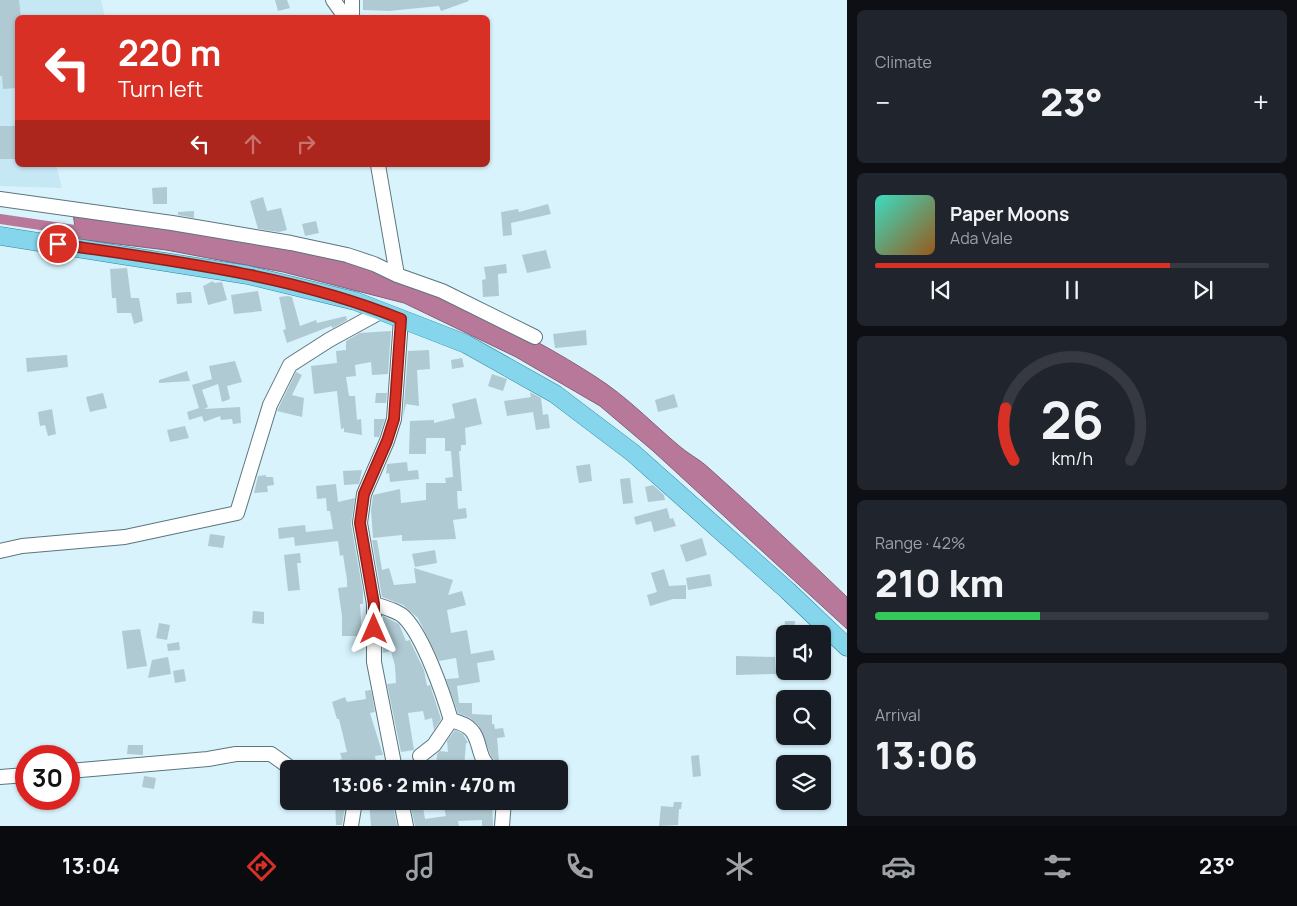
<!DOCTYPE html>
<html lang="en">
<head>
<meta charset="utf-8">
<style>
	:root { --surface:#171b24; --page:#20242c; --text:#f1f3f6; --muted:#9ea1a6; --line:#363941; --accent:#d93025 }
	body { margin:0; font-family:Manrope,sans-serif; background:var(--page); color:var(--text); height:100vh; display:flex; flex-direction:column; font-size:19px; white-space:nowrap }
	* { box-sizing:border-box; margin:0 }
	p { font-size:16px; color:var(--muted) }
	.icon { flex:none; width:28px; height:28px; fill:none; stroke:currentColor; stroke-width:2; stroke-linecap:round; stroke-linejoin:round }
	.map { position:relative; flex:1; overflow:hidden }
	.drawer { display:flex; flex-direction:column; gap:10px; padding:10px; background:#0d0f14; width:450px }
	.drawer>* { flex:none }
	.top-card { position:absolute; left:15px; top:15px; width:475px; height:152px; border-radius:8px; box-shadow:0 1px 4px #0004; background:#d93025; color:#fff; overflow:hidden }
	.tools { position:absolute; left:776px; top:625px; display:grid; gap:10px }
	.tools a { display:grid; place-items:center; width:55px; height:55px; border-radius:8px; background:var(--surface); box-shadow:0 1px 4px #0004; font-size:25px }
	.speed { position:absolute; left:15px; top:745px; display:flex; gap:10px; font-size:25px; font-weight:700; text-align:center }
	.speed>* { display:grid; place-content:center; width:65px; height:65px; border-radius:50%; background:var(--surface); box-shadow:0 1px 4px #0004; line-height:1 }
	.speed .limit { border:8px solid #d22; background:#fff; color:#111 }
	.pin { position:absolute; display:grid; place-items:center; width:42px; height:42px; color:#fff; margin:-21px; border:2px solid #fff; border-radius:50%; box-shadow:0 1px 5px #0007 }
	.me { position:absolute; width:55px; margin:-28px; rotate:0deg; stroke-linejoin:round; filter:drop-shadow(0 0 4px #0008) }
	.turn { display:flex; align-items:center; gap:18px; height:105px; padding:0 20px; font-size:22px }
	.turn .icon { width:65px; height:65px; stroke-width:2.5 }
	.turn b { display:block; font-size:35px; line-height:42px }
	.lanes { display:flex; align-items:center; height:48px; padding:0 20px; background:#0003; justify-content:center; gap:25px; direction:ltr }
	.lanes .off { opacity:.35 }
	.big { font-size:38px; font-weight:800; line-height:1.1 }
	.drawer .widget { flex:1; display:flex; flex-direction:column; justify-content:center; gap:8px; min-width:0; padding:0 18px; border-radius:8px; background:var(--page) }
	.drawer .dial { align-items:center; gap:0 }
	.dial svg { height:130px; overflow:visible; fill:none; stroke:var(--line); stroke-width:7; stroke-linecap:round; text-anchor:middle }
	.dial text { fill:var(--text); stroke:none }
	.song { display:flex; align-items:center; gap:15px }
	.cover { width:60px; height:60px; border-radius:8px; background:linear-gradient(135deg,hsl(170 70% 55%),hsl(30 70% 35%)) }
	.played { height:5px; border-radius:2px; background:linear-gradient(90deg,var(--accent) 75%,var(--line) 75%) }
	.keys { display:flex; justify-content:space-around; direction:ltr }
	.heat { display:flex; justify-content:space-between; align-items:center; font-size:28px; direction:ltr }
	.charge { height:8px; border-radius:4px; background:linear-gradient(90deg,#34c759 42%,var(--line) 0) }
	.trip { position:absolute; left:280px; top:760px; width:288px; height:50px; border-radius:8px; background:var(--surface); box-shadow:0 1px 4px #0004; font-weight:800; line-height:50px; text-align:center }
	.menu { display:flex; height:80px; justify-content:space-around; align-items:center; background:#090b0e; color:var(--muted) }
	.menu .icon { width:35px; height:35px }
	.menu .active { color:var(--accent) }
	.menu b { font-size:22px; color:var(--text) }
	main { display:flex; flex:1; min-height:0 }
	.map>svg:first-child { display:block }
	.built { fill:#c5e8f4 }
	.water { fill:#b8789a; stroke:#885e78 }
	.lines { fill:none; stroke-linecap:round; stroke-linejoin:round }
	.canal { stroke:#b8789a; stroke-width:10 }
	.building { fill:#b0cad3 }
	.minor-casing { stroke:#5d757d; stroke-width:16 }
	.major-casing { stroke:#2b859f; stroke-width:19 }
	.minor { stroke:#fff; stroke-width:14 }
	.major { stroke:#85d6ec; stroke-width:18 }
	.route-casing { stroke:#8d1f18; stroke-width:12 }
	.route { stroke:#d93025; stroke-width:9 }
</style>
</head>
<body>
<main>
<div class="map">
<svg width="847" height="826" viewBox="0 0 847 826">
	<rect width="100%" height="100%" fill="#d8f3fc"/>
	<path class="built" d="M0,0H101L105,17L18,18V165H56L62,188L0,186Z"/>
	<path class="water" d="M73,214C162,227 254,237 341,261C426,284 522,329 596,377C626,396 651,422 678,445C688,454 701,460 710,469C757,511 802,554 847,597V629L653,451L600,406L516,357L404,303L283,272L166,250L77,239Z"/>
	<g class="lines">
		<path class="canal" d="M0,219L88,232"/>
	</g>
	<path class="building" d="M0,0H19L21,18H18L16,23L18,88L3,89L2,76H0Z
		M275,0H287L290,8L278,11Z
		M363,0H468L469,1L441,11L439,6L389,11L363,10Z
		M0,126H18V159H0Z
		M167,187V204H153L152,188Z
		M263,197L267,211L281,208L287,230L279,232L258,229L250,201Z
		M548,204L551,214L511,223L512,235L503,236L501,212L518,209L519,212Z
		M194,211V218L178,215V212Z
		M316,221L319,233L305,236L302,224Z
		M546,250L551,268L527,273L522,255Z
		M506,264L507,273L498,274L499,296L483,297L482,280L486,279L484,267Z
		M127,268L131,298H139L143,321L134,324L131,313H117L116,298H112L110,269Z
		M213,281L214,283L222,282L227,300L208,305L203,286Z
		M258,291L262,311L234,314L231,295Z
		M186,292H191L192,303L177,304L176,293Z
		M288,296L292,297L300,326L316,320L317,323L346,316L347,320L333,328L331,326L287,343L283,330L286,329L279,297Z
		M586,330L587,345L555,348L553,334Z
		M391,331L388,374L372,375L371,362L355,365L356,376L346,377L349,396H355L357,420L361,419L362,435L344,432V428L341,429L337,391L314,394L311,366L337,363L336,351L346,350V341L360,333Z
		M429,350L430,369L417,370L419,406L406,404L403,418L408,351Z
		M67,355L68,367L27,372L26,358Z
		M462,358L464,367L452,369L451,360Z
		M235,361L242,382L227,386L230,399L222,402L218,384L202,390L208,407L204,409L240,407L241,423L233,424L232,419L221,420L220,416L204,422L202,416L189,420L187,412L199,408L192,385L212,379L209,366Z
		M187,371L190,381L159,383V380Z
		M296,372L302,375L292,395L304,398L302,417L277,411Z
		M492,374L507,379L503,391L488,386Z
		M530,392L541,398L543,415L548,414L550,428L536,430L533,412L507,416L504,401L531,397Z
		M103,393L107,408L90,412L86,397Z
		M376,393H387L386,403H375Z
		M674,394L678,407L658,412L655,400Z
		M476,398L482,424L465,428L466,445H461V451H459L462,491H457L458,509L466,508L467,518L453,520L456,539L402,541V535L373,538L371,510L373,495L400,489L401,503L426,500V483H446L445,478L453,477L451,451H445V438H426V454H409L410,421L434,420V423L455,418L452,404Z
		M52,409L56,434L48,436L45,425L40,426L38,412Z
		M374,419H385L379,437H374Z
		M185,426L189,438L170,442L167,430Z
		M407,462L408,471L418,470L419,479L390,482L389,473L386,474L387,464Z
		M590,464L592,481L579,483L576,466Z
		M362,470L359,484L344,485L343,471Z
		M266,475V477H273L274,485L267,486L268,492L254,493L258,476Z
		M630,478L633,503L623,504L620,479Z
		M336,484L338,502L355,498L351,524L363,592V604H360L362,636H342V616L338,588L347,587V580L343,555L340,556L338,541L295,546L294,537L279,539L278,528L305,525L306,532L333,529L330,511H327L326,498L317,499L316,486Z
		M653,485L664,495L665,500L648,502L645,487Z
		M667,508L670,519L673,518L676,526L654,532L651,521L636,525L634,517Z
		M210,534L225,536L223,548L208,546Z
		M702,538L707,555L686,562L680,545Z
		M372,540H377L382,570L389,568L394,585L416,583L414,568L453,580L448,595L462,591L466,605L447,610L451,633L467,630L471,654L493,650L495,660L477,663L480,682L457,686L459,703H472V714L492,715V724H494L495,729L503,728L505,737L497,738L499,761H496L491,756L479,726L470,718L458,713L446,679L459,678L456,658L439,661L418,618L403,605L382,597Z
		M435,550L437,563L415,567L412,554Z
		M300,553L301,563H297L300,590L288,591L284,555Z
		M664,569L669,586L686,585V599H673L650,606L647,595L657,592L651,573Z
		M710,574L712,586L688,590L686,578Z
		M253,611L264,612V624L252,623Z
		M383,616L399,624L406,641L410,640L411,643L424,670L427,686L430,685L441,719L434,730L432,718L425,720L423,711L408,713L414,750L401,752L387,684L396,683L395,666L391,651L383,653Z
		M785,621H795L794,634H784Z
		M159,623L170,625L167,640L156,638Z
		M140,629L147,666L127,669L122,631Z
		M179,642L180,650L168,651L167,644Z
		M736,656L775,657L776,674L736,675Z
		M168,657L171,674L148,678L152,660Z
		M184,669L186,681L175,683L173,671Z
		M371,690L375,712L370,713L383,755L375,756L377,769H364L363,762L342,769H321L320,765L342,759L340,753L347,752L339,719H337L332,702L345,697L347,702L366,699L365,691Z
		M455,730L463,734L468,743H466L464,769H436L437,754L440,751L448,752L447,741Z
		M128,745H143V755L127,754Z
		M699,755L701,776L693,777L691,756Z
		M144,776L156,778L154,789L142,787Z
		M335,801H346L342,825H336Z
		M369,801H392L397,826H371Z
		M422,801L425,819L446,816L443,804L451,802L453,808L474,807L475,803L483,806V801H492L493,826H482V820L458,821L459,826H415L410,803Z
		M674,802H682L681,809H679L678,825L659,826L661,806L673,807Z"/>
	<g class="lines">
		<defs>
			<path id="minor" d="M333,0L346,18
				M352,18V0
				M378,165L397,275
				M0,199L172,223L291,243L347,255L374,264L397,275L442,291L535,337
				M0,551L22,546L125,537L237,513L270,405L290,365L329,340L382,311
				M374,604C383,607 399,611 405,618C424,638 443,693 451,720C457,722 465,724 469,728C482,738 476,759 492,769
				M420,756L434,745L451,720
				M395,769L374,662V604L360,523L364,494L387,441L394,419L401,319
				M69,771L208,759L236,754H271L292,769H312
				M0,777L26,775
				M401,801L406,826
				M351,826L355,801
				M502,826L504,801"/>
			<path id="major" d="M0,236L248,275L355,301L466,344L555,394L633,453L788,591L847,647"/>
		</defs>
		<use href="#minor" class="minor-casing"/>
		<use href="#major" class="major-casing"/>
		<use href="#minor" class="minor"/>
		<use href="#major" class="major"/>
	</g>
	<g class="lines">
		<defs>
			<path id="route" d="M58,244C172,261 293,275 401,319L394,419L387,441L364,494L360,523L374,604V629"/>
		</defs>
		<use href="#route" class="route-casing"/>
		<use href="#route" class="route"/>
	</g>
</svg>
<div class="tools">
<a><svg class="icon" aria-label="sound" viewBox="0 0 24 24"><path d="M4 9h4l5-4v14l-5-4H4zM17 9q2 3 0 6"/></svg></a>
<a><svg class="icon" aria-label="search" viewBox="0 0 24 24"><circle cx="10" cy="10" r="6"/><path d="M15 15l6 6"/></svg></a>
<a><svg class="icon" aria-label="layers" viewBox="0 0 24 24"><path d="M12 4l9 5-9 5-9-5zM3 14l9 5 9-5"/></svg></a>
</div>
<div class="speed"><div class="limit">30</div></div>
<div class="pin" style="left:58px;top:244px;background:#d93025"><svg class="icon" aria-label="arrive" viewBox="0 0 24 24"><path d="M6 21V4h12l-3 4 3 4H6"/></svg></div>
<svg class="me" style="left:374px;top:629px" viewBox="-20 -20 40 40"><path d="M0-17L14 15 0 8-14 15z" fill="#d93025" stroke="#fff" stroke-width="4"/></svg>
<div class="trip">13:06 · 2 min · 470 m</div>
<div class="top-card">
<div class="turn"><svg class="icon" aria-label="left" viewBox="0 0 24 24"><path d="M17 20v-9H6M10 6l-5 5 5 5"/></svg><div><b>220 m</b>Turn left</div></div>
<div class="lanes"><svg class="icon" aria-label="left" viewBox="0 0 24 24"><path d="M17 20v-9H6M10 6l-5 5 5 5"/></svg><svg class="icon off" aria-label="ahead" viewBox="0 0 24 24"><path d="M12 20V5M6 11l6-6 6 6"/></svg><svg class="icon off" aria-label="right" viewBox="0 0 24 24"><path d="M7 20v-9h11M14 6l5 5-5 5"/></svg></div>
</div>
</div>
<section class="drawer">
<div class="widget"><p>Climate</p>
<div class="heat"><a>−</a><b class="big">23°</b><a>+</a></div>
</div>
<div class="widget">
<div class="song"><i class="cover"></i><div><b>Paper Moons</b><p>Ada Vale</p></div></div>
<div class="played"></div>
<div class="keys"><svg class="icon" aria-label="previous" viewBox="0 0 24 24"><path d="M18 5L8 12l10 7zM5 5v14"/></svg><svg class="icon" aria-label="pause" viewBox="0 0 24 24"><path d="M8 5v14M16 5v14"/></svg><svg class="icon" aria-label="next" viewBox="0 0 24 24"><path d="M6 5l10 7-10 7zM19 5v14"/></svg></div>
</div>
<div class="widget dial"><svg viewBox="0 0 100 80">
<path d="M14 69A42 42 0 1 1 86 69"/>
<path d="M14 69A42 42 0 0 1 9 37" stroke="#d93025"/>
<text x="50" y="56" font-size="32" font-weight="700">26</text>
<text x="50" y="72" font-size="11">km/h</text>
</svg></div>
<div class="widget"><p>Range · 42%</p><b class="big">210 km</b><div class="charge"></div></div>
<div class="widget"><p>Arrival</p><b class="big">13:06</b></div>
</section>
</main>
<nav class="menu">
<b>13:04</b>
<svg class="icon active" aria-label="directions" viewBox="0 0 24 24"><path d="M12 3l9 9-9 9-9-9zM9 14v-3h6M13 9l2 2-2 2"/></svg>
<svg class="icon" aria-label="music" viewBox="0 0 24 24"><path d="M9 18V5l10-2v13"/><circle cx="6" cy="18" r="3"/><circle cx="16" cy="16" r="3"/></svg>
<svg class="icon" aria-label="phone" viewBox="0 0 24 24"><path d="M5 4h4l2 5-3 2q2 4 5 5l2-3 5 2v4C11 20 4 13 5 4z"/></svg>
<svg class="icon" aria-label="climate" viewBox="0 0 24 24"><path d="M12 3v18M4 7l16 10M4 17L20 7"/></svg>
<svg class="icon" aria-label="car" viewBox="0 0 24 24"><path d="M5 17H2v-5l4-1 3-4h7l3 4 3 1v5h-3M9 17h6M6 11h13"/><circle cx="7" cy="17" r="2"/><circle cx="17" cy="17" r="2"/></svg>
<svg class="icon" aria-label="filters" viewBox="0 0 24 24"><path d="M4 7h16M4 17h16"/><circle cx="9" cy="7" r="2"/><circle cx="15" cy="17" r="2"/></svg>
<b>23°</b>
</nav>
</body>
</html>
